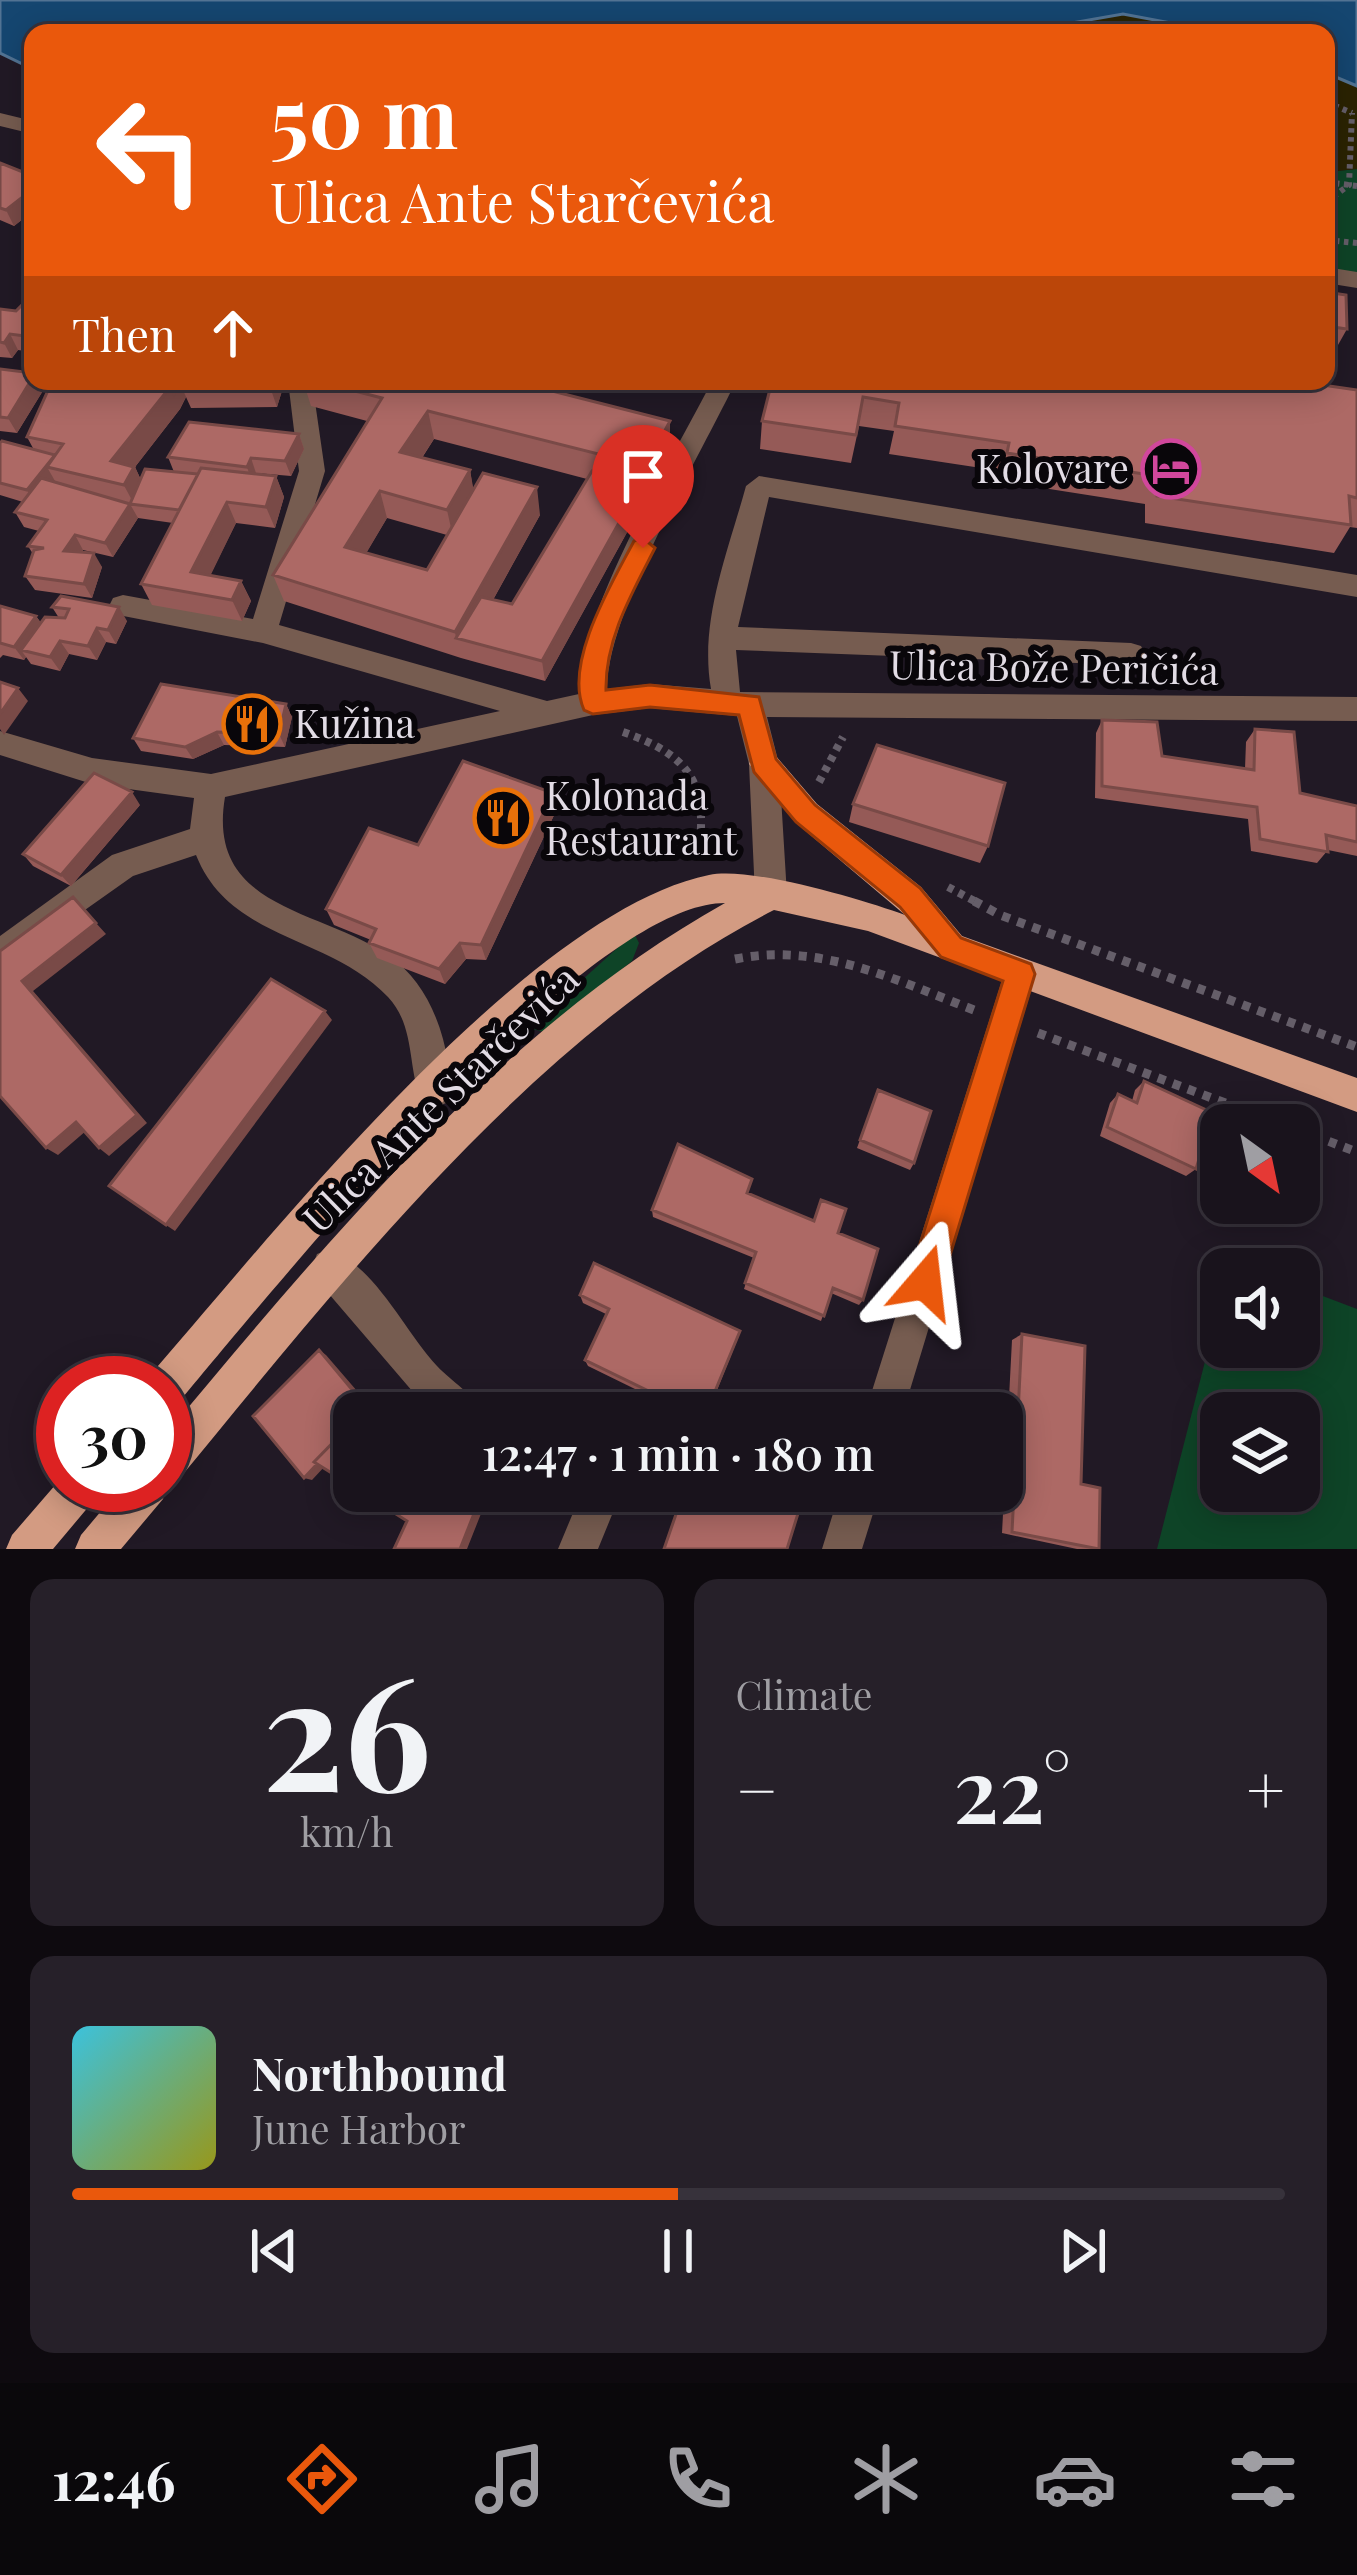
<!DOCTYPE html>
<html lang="en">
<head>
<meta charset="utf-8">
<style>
	:root { --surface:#19131c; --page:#262029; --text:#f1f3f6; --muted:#9f9ea3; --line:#37323b; --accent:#ea580c }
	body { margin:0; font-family:"Playfair Display",serif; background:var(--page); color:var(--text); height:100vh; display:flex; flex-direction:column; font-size:45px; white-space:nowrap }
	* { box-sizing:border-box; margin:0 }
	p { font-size:39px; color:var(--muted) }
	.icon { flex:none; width:66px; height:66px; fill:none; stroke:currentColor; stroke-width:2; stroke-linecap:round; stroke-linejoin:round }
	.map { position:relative; height:1549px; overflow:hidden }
	.panel { display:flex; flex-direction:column; gap:30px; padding:30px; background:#0e0a0f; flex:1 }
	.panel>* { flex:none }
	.guide { position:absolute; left:24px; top:24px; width:1311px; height:366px; border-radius:24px; box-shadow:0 6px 30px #0003,0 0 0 3px var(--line); background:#ea580c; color:#fff; overflow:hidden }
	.needle { width:78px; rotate:147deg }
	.controls { position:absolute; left:1200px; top:1104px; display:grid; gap:24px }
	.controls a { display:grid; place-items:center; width:120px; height:120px; border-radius:24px; background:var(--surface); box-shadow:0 6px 30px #0003,0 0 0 3px var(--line); font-size:60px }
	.speed { position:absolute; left:36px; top:1356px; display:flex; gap:24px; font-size:60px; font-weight:700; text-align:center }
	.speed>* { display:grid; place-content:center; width:156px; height:156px; border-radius:50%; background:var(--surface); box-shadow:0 6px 30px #0003,0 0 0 3px var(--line); line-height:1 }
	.speed .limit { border:18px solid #d22; background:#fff; color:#111 }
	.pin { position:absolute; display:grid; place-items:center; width:102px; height:102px; color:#fff; margin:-123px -51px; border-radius:50% 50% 50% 0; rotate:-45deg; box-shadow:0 0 12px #0007 }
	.pin .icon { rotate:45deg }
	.me { position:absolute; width:132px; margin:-66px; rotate:17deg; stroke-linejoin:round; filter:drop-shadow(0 0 9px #0008) }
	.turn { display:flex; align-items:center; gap:42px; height:252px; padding:0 48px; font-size:54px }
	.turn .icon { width:156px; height:156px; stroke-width:2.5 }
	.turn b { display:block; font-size:84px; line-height:102px }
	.then { display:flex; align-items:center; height:114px; padding:0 48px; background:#0003; gap:24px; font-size:45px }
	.big { font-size:90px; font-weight:600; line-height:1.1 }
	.panel .tile { flex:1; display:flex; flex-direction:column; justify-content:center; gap:18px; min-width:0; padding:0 42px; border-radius:24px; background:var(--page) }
	.panel .dial { align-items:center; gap:0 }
	.dial b { font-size:156px; line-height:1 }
	.song { display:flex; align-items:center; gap:36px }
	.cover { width:144px; height:144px; border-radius:18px; background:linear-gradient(135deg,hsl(190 70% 55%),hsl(60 70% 35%)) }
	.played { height:12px; border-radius:6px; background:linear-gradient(90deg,var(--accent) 50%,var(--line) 50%) }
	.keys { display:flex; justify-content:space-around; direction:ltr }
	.heat { display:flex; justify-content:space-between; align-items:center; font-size:66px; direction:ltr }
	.panel .tiles { flex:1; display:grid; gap:30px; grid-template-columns:1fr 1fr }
	.tile:last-child { grid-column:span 2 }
	.trip { position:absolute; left:333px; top:1392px; width:690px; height:120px; border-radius:24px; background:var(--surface); box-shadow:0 6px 30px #0003,0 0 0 3px var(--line); font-weight:600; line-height:120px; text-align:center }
	.dock { display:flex; height:192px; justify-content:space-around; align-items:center; background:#0a080b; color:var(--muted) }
	.dock .icon { width:84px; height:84px }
	.dock .selected { color:var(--accent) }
	.dock b { font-size:54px; color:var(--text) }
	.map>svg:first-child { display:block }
	.green { fill:#0e4427; fill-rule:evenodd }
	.sand { fill:#2b2302 }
	.water { fill:#154670; stroke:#527393; stroke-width:3 }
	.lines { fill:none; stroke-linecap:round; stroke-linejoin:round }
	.path-far2 { stroke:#655e69; stroke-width:6; stroke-dasharray:4.5 4.5; stroke-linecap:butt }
	.path-far1 { stroke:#655e69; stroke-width:8; stroke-dasharray:6 6; stroke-linecap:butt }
	.path { stroke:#655e69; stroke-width:9; stroke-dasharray:8 8; stroke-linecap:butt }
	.minor { fill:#765c50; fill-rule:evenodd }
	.major { fill:#d39b82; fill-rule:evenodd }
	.wall { fill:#955a57; fill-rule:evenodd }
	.shaded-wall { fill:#794a47 }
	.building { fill:#ad6965; stroke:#794a47; stroke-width:3 }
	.route { fill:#ea580c; stroke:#983908; stroke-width:3 }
	.labels { text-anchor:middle; stroke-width:12; stroke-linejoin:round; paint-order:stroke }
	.poi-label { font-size:39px; fill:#e2dce5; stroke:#09060a; text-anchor:start }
	.street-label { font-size:39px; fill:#e2dce5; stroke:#09060a }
</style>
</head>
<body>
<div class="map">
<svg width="1357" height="1549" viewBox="0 0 1357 1549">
	<rect width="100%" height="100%" fill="#211925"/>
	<path class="green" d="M1357,169V280L1326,275V172Z
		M634,933L639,943L632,961L544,1032L529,1028Z
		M1299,1287L1357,1309V1549H1157L1221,1299V1347H1299ZM1299,1413V1491H1221V1413Z"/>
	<path class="sand" d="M1123,14L1224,33H1014Z
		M1326,73L1357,86V169L1326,172Z"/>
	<path class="water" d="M0,0H1357V86L1326,73V33H1224L1123,14L1014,33H33V69L0,53Z"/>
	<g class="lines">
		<path class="path-far2" d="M1326,102L1352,113
			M1326,182L1357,186
			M1326,202L1349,185L1352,113
			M1326,240L1357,243"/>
		<path class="path-far1" d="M623,732C692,756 709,785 698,857
			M819,782L843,737
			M948,887L980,904"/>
		<path class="path" d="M974,901L1000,915L1357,1047
			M735,959C821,942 895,980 974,1010
			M1038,1033L1284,1125
			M1299,1130L1357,1152"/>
		<path class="minor" d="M0,113L33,121V134L0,126Z
			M1326,267L1357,272V288L1326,283Z
			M288,381H312L325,471L279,625L547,701L579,694C579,610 672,460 712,381H736C700,456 607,612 607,689L650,684L711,689C699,621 728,552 746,486L759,476L1357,575V597L769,497L738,627L1131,643L1141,646L1145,654L1141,662L1131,665L736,650L740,692L1357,697V721L767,717L779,764L787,895L782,905L771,909L760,905L755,895L749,764L737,716L650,708L593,715L225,797C206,909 318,908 388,955C417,975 434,1006 443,1039C448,1059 454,1084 446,1103L434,1108L422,1103C407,1068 416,1027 388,997C330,935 230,941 196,855L133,876L0,970V936L112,855L190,829L194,798L92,784L0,755V731L92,758L211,774L500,711L263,643L113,614L109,606L113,598L123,595L253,619L299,471Z
			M1020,959L1032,963L1036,974L903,1413H865L1004,974L1008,963Z
			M330,1249C376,1268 404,1330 437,1366C452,1382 473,1393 481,1413H431L317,1280L312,1267L317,1254Z
			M634,1391L648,1396L652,1413H614L620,1396Z
			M556,1491H610L616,1505L598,1549H558L573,1513L562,1505Z
			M840,1491H880L862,1549H822Z"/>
		<path class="major" d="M764,751L775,755L817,804L921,887L962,936L1357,1078V1112L868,931L774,910C539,1029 344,1279 179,1479L168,1483L163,1499L121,1549H75L81,1535L123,1485H165V1435C329,1240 500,1029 725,903C584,903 273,1290 179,1402L165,1407V1383H148L151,1374C273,1234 528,912 709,875C751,866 863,900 905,915L795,822L749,764L753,755Z
			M63,1476V1485H101L95,1499L53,1549H6L12,1535Z"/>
	</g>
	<path class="wall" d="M0,163L33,176V211L14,226L0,220Z
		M1326,292L1347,329L1338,345L1326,343Z
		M33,306V352L18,350L12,358L0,357V309L16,311Z
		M0,369L33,381H40L44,389L17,433L0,431Z
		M285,381L277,407L191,408L186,397L180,409L135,467L141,480L174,472L168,457L299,434L304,449L291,476L256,473L276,476L284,497L275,528L236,523L210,575L241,581L251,601L242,621L152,605L141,584L173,523L138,518L131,505L138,518L113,557L83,550L82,552L102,567L92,598L35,590L25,576L33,554L28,546L39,531L24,527L15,512L23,502L0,495V443L34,450L27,437L95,386Z
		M303,381H513L670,450L641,507L545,681L461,658L284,601L273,575L367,421L311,406ZM434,439L587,479L512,604L493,600L540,515L473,490L470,470L422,458ZM387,518L447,535L427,570L366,553Z
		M772,381L1357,390V528L1350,527L1334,553L1145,523V504L999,481L1001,471L889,454L894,431L859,426L851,463L760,449L762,421Z
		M0,606L36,616L41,623L59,618L52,607L127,621L116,644L106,642L97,660L69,654L60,671L31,664L26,657L24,660L3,655L0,658Z
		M286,704L292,717L285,747L224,745L193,759L141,751L133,738Z
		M1102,720L1162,756L1245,769L1246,742L1255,729L1300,793L1357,806V856L1328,850L1317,863L1251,851L1248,819L1095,798L1096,733Z
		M553,793L556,811L486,960L466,959L445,984L377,958L369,943L371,940L334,925L326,909Z
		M853,804L988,846L980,863L849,822Z
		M140,805L71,886L33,866L23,854Z
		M1144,1081L1196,1169L1186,1176L1100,1136L1110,1103L1118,1094L1132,1101L1135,1090Z
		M878,1090L914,1163L910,1170L857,1148Z
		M1221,1134V1198L1211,1194Z
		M748,1194L838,1233L863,1300L859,1305L831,1293L821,1321L744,1289L754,1258L653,1217L652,1210Z
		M1234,1203H1296L1294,1214L1283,1220Z
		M580,1295L738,1338L717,1390L744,1402L776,1413H684L588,1366L585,1360L606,1314L583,1303Z
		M1022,1334L1081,1484L1099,1549H1077L1002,1533L1012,1340Z"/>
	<path class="shaded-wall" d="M33,189V211L14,226L6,210Z
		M10,334L18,350L12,358L4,343Z
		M33,377V381H40L44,389L17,433L8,418Z
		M180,381H194L181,385L186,397L180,409L135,467L145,489L135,506L111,461L171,386Z
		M270,381H285L277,407L269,384Z
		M428,411L434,439L407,480L400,452Z
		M670,421V450L641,507L545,681L542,661L640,485L646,486V466Z
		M299,434L304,449L291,476L285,461Z
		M55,455L47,467L55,481L36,505L27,490Z
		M251,458L256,473L252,482L247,467Z
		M470,470L475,498L453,537L447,510Z
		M276,476L284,497L275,528L266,507Z
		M537,487L540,515L470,641L456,638L455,632Z
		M380,491L387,518L354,574L345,547Z
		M227,502L236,523L202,593L191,572Z
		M130,504L138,518L113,557L105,543Z
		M75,535L83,550L72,566L64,551Z
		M94,553L102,567L92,598L84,584Z
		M241,581L251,601L242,621L232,600Z
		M119,607L127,621L116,644L108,630Z
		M36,616L46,630L21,650L26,657L24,660L14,647Z
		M97,628L106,642L97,660L88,646Z
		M60,641L69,654L60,671L50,657Z
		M18,688L28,701L4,735L0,729V714Z
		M286,704L292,717L285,747L279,734Z
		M217,732L224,745L193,759L185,747Z
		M132,792L140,805L71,886L61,875Z
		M553,793L556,811L486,960L481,945Z
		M96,923L106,934L33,991L147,1123L109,1156L99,1148L22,981Z
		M460,943L466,959L445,984L439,969Z
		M325,1011L332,1020L175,1231L166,1225Z
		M76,1122L87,1130L58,1155L46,1148Z
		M319,1350L326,1355L376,1413H366Z
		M354,1426V1435L312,1480L304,1478Z
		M483,1491H490L467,1549H460Z"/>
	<path class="building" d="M0,163L33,176V189L6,210L0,208Z
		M1326,292L1346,295L1347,329L1326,326Z
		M23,304L33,306V337L10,334L4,343L0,342V309L16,311Z
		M0,369L33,373V377L8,418L0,417Z
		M97,381H118L171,386L111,461L134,467L124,485L47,467L63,444L27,437L50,386H95Z
		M118,381H180L174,394L171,386Z
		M183,381H270L269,384L181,385Z
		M316,381H513L670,421L646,466L428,411L400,452L470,470L447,510L380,491L345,547L427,570L483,473L537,487L455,632L273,575L382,398Z
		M772,381H1295L1357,390V498L1349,496L1351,525L1157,496V476L1007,453L1009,443L895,426L899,403L863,397L856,435L762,421Z
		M189,422L299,434L285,461L251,458L247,467L168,457Z
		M2,441L55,455L27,490L0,483V443Z
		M201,468L276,476L266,507L227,502L191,572L241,581L232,600L141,584Z
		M145,469L198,474L179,510L130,504Z
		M592,471L640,485L542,661L456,638L481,597L512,604Z
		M41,478L130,504L105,543L75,535L64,551L94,553L84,584L25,576L34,550L44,548L28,546L47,520L15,512Z
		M633,483L646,486L641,500L640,485Z
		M61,596L119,607L108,630L97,628L88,646L60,641L50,657L21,650L45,617L65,618L69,609L52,607Z
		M0,606L36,616L14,647L0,643Z
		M0,682L18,688L0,714Z
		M161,684L286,704L279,734L217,732L185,747L133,738Z
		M1102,720L1157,722L1162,756L1254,770L1255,729L1294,732L1300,793L1357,806V842L1326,835L1328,852L1260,839L1257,807L1102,786Z
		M877,745L1005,783L988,846L853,804Z
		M463,761L553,793L481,945L460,943L439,969L369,943L376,929L326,909L369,828L418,845Z
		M94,773L132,792L61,875L23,854Z
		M73,897L96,923L22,981L137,1115L99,1148L76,1122L46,1148L0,1096V951Z
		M271,979L325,1011L166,1225L109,1186Z
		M1144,1081L1213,1113L1196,1169L1107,1127L1118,1094L1137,1103Z
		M878,1090L931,1111L914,1163L860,1140Z
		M1233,1116L1258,1125H1231Z
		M1299,1139L1304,1141L1299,1180Z
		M678,1144L752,1179L747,1193L814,1221L821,1200L846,1209L838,1233L878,1249L863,1300L833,1288L824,1316L745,1283L756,1252L652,1210Z
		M1264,1203H1296L1294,1214Z
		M594,1263L740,1331L716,1389L744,1402L740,1413H694L585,1360L609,1309L580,1295Z
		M1022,1334L1085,1346L1081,1484L1100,1488L1099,1549L1012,1532Z
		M319,1350L369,1410L366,1408L362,1413H354V1421L314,1462L317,1464L304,1478L253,1416Z
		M746,1398L776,1413H740Z
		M354,1421V1487L314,1462Z
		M360,1491H483L460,1549H394L407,1521Z
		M684,1491H782L780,1498L800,1507L787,1549H664Z"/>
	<path class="route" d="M643,538L655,548C632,593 605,639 606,690L650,685L759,697L776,759L815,805L920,888L961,938L1031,964L1035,974L942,1282L937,1294L925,1299L913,1294L908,1282L1003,981L941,957L900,907L796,822L754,772L739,715L650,707L593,714L584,710C563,663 612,583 634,541Z"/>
	<defs>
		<symbol id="hotel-ring" viewBox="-11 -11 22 22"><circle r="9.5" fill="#09060a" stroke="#d1479c" stroke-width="1.5"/><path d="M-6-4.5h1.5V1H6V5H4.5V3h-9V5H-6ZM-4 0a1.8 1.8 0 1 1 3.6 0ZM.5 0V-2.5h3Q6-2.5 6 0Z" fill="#d1479c"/></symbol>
		<symbol id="restaurant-ring" viewBox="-11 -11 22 22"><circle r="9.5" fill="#09060a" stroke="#e8710a" stroke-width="1.5"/><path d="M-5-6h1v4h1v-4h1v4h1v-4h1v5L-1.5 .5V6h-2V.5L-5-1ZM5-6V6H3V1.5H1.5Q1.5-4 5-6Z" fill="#e8710a"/></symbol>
	</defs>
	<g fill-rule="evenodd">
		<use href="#hotel-ring" x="1138" y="436" width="66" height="66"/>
		<use href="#restaurant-ring" x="219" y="691" width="66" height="66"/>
		<use href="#restaurant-ring" x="470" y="785" width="66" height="66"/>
	</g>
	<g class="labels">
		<g class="poi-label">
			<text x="1129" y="483" text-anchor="end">Kolovare</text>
			<text x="294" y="738">Kužina</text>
			<text x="545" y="810">Kolonada<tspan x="545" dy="45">Restaurant</tspan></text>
		</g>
		<g class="street-label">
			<text transform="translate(1054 668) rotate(1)" y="14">Ulica Bože Peričića</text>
			<text transform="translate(441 1099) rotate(-44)" y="14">Ulica Ante Starčevića</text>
		</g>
	</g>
</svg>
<div class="controls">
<a><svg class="needle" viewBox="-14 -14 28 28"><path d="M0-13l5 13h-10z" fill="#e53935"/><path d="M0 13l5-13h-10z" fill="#9f9ea3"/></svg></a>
<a><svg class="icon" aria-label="sound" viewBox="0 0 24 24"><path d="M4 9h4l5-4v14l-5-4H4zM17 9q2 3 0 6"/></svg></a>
<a><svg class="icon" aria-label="layers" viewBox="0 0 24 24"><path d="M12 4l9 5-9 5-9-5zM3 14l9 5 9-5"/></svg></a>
</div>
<div class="speed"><div class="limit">30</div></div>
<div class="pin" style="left:643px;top:548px;background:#d93025"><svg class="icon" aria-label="arrive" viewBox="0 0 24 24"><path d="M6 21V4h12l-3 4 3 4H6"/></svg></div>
<svg class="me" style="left:925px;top:1282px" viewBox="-20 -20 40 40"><path d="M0-17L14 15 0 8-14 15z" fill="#ea580c" stroke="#fff" stroke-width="4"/></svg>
<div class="trip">12:47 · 1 min · 180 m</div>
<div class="guide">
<div class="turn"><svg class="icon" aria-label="left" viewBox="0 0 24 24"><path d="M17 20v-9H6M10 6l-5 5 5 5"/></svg><div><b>50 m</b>Ulica Ante Starčevića</div></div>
<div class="then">Then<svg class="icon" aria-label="ahead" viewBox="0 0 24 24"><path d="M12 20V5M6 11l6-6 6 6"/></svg></div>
</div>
</div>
<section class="panel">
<div class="tiles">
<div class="tile dial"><b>26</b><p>km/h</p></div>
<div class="tile"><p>Climate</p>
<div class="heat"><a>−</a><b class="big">22°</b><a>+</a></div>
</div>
<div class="tile">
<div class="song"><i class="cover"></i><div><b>Northbound</b><p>June Harbor</p></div></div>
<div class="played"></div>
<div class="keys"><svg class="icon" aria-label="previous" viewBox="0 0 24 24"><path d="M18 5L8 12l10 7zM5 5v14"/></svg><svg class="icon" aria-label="pause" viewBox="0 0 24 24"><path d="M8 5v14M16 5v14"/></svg><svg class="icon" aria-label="next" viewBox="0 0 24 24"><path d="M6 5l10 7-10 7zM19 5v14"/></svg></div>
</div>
</div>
</section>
<nav class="dock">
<b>12:46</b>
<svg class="icon selected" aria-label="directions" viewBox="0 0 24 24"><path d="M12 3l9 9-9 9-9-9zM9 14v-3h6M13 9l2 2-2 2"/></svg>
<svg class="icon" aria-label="music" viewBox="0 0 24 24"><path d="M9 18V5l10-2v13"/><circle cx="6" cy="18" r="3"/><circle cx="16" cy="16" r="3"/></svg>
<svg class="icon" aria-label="phone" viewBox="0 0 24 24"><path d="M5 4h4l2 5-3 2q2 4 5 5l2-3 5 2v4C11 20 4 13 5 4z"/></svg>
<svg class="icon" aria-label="climate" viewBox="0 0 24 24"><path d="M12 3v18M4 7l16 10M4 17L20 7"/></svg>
<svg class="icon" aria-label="car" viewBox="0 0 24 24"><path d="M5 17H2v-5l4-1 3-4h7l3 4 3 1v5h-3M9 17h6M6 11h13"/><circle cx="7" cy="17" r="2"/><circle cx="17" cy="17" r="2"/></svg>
<svg class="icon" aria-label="filters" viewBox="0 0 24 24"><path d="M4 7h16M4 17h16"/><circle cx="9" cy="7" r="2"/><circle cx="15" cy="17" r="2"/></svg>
</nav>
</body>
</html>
